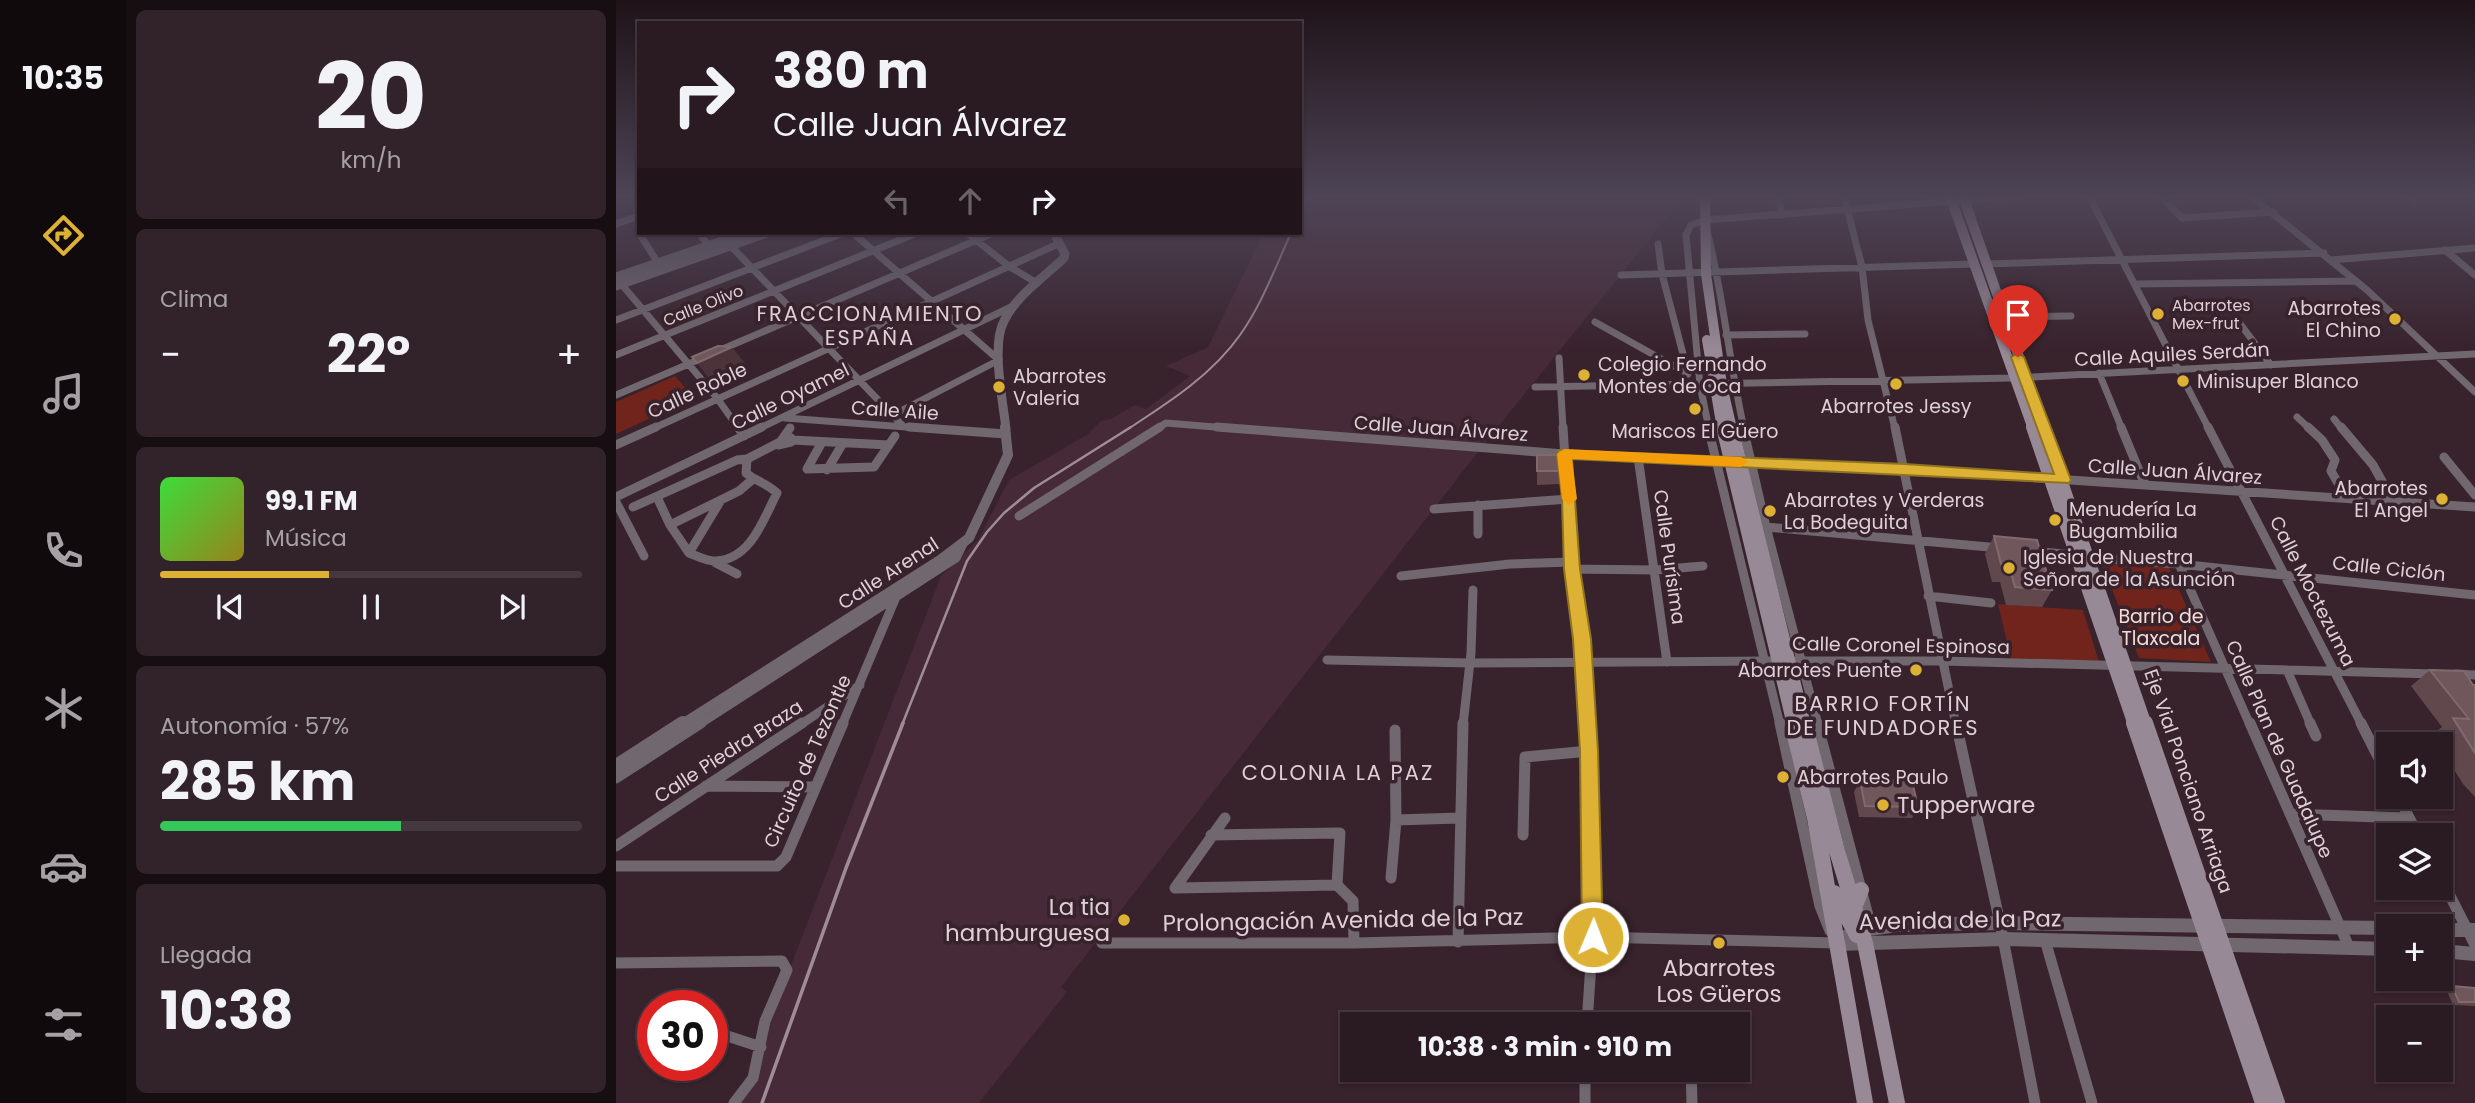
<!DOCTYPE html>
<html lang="es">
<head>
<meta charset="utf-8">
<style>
	:root { --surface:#2a1a21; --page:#32232a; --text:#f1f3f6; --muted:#a5a1a5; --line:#46383f; --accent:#ddb133 }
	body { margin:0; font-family:Poppins,sans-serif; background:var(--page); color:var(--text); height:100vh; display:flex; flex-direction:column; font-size:26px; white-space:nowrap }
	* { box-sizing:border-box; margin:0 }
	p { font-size:23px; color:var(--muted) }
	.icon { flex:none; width:38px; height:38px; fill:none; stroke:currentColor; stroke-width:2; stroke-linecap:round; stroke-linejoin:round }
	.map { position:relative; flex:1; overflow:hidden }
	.side { display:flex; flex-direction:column; gap:10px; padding:10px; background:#170e12; width:490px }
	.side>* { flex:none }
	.banner { position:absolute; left:21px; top:21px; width:665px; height:214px; border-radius:0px; box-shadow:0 2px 5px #0004,0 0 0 2px var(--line); background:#2a1a21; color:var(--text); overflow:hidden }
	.controls { position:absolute; left:1760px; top:732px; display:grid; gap:14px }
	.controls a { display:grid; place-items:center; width:77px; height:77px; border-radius:0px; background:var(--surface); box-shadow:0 2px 5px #0004,0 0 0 2px var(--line); font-size:35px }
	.speed { position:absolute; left:21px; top:990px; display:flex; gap:14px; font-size:35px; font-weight:700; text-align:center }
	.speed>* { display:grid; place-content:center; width:91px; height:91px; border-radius:50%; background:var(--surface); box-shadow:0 2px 5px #0004,0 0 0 2px var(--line); line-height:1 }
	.speed .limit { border:10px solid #d22; background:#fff; color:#111 }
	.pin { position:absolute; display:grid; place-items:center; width:60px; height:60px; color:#fff; margin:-72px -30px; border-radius:50% 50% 50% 0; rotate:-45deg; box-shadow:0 0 7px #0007 }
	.pin .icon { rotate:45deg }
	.me { position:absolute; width:77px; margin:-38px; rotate:1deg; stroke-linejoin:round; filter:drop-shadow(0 0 5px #0008) }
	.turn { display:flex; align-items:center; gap:24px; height:147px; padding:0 21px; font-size:32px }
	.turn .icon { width:91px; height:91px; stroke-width:2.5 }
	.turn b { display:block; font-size:49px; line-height:60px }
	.lanes { display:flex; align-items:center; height:66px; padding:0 21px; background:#0003; justify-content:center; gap:35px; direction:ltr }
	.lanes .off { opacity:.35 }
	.big { font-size:52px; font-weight:700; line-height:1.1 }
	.side .tile { flex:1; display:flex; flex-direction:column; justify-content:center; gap:10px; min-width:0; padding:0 24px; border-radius:10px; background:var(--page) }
	.side .dial { align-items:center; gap:0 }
	.dial b { font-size:91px; line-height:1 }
	.song { display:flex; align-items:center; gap:21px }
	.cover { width:84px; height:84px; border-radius:10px; background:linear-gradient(135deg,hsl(120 70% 55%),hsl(50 70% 35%)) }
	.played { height:7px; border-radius:4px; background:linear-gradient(90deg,var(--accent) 40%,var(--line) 40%) }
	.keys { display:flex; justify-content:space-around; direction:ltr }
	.heat { display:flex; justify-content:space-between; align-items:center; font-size:38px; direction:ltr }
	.charge { height:10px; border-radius:5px; background:linear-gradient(90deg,#34c759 57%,var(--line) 0) }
	.trip { position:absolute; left:724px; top:1012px; width:410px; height:70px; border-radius:0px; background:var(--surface); box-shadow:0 2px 5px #0004,0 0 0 2px var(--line); font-weight:700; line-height:70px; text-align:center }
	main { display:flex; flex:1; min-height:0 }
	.tab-bar { display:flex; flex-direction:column; width:126px; justify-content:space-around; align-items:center; background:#110a0d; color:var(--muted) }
	.tab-bar .icon { width:49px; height:49px }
	.tab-bar .selected { color:var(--accent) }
	.tab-bar b { font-size:32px; color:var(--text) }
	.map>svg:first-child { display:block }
	.built { fill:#462a37 }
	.green { fill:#70241c }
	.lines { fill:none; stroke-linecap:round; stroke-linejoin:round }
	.minor-far2 { stroke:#70676f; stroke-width:7 }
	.minor-far1 { stroke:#70676f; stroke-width:9 }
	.minor { stroke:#70676f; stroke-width:11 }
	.tertiary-far2 { stroke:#70676f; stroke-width:9 }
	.tertiary-far1 { stroke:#70676f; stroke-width:10 }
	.tertiary { stroke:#70676f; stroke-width:14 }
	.secondary-far2 { stroke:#978995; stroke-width:10 }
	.secondary-far1 { stroke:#978995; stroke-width:12 }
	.secondary { stroke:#978995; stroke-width:16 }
	.rail-far2 { stroke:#9f8d95; stroke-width:2 }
	.rail-far1 { stroke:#9f8d95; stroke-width:2.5 }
	.rail { stroke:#9f8d95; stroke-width:3.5 }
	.wall { fill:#61484c }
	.shaded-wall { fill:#4b3339 }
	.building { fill:#6f575b; stroke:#806a6e; stroke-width:2 }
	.route { fill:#ddb133; stroke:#907321; stroke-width:2 }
	.slow { fill:#f59e0b }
	.poi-dot { fill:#ddb133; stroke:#38222c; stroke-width:2.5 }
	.labels { text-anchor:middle; stroke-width:7; stroke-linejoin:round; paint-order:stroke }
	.far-street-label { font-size:16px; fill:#dfd0d6; stroke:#38222c }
	.far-poi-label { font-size:16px; fill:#dfd0d6; stroke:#38222c; text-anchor:start }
	.poi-label { font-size:19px; fill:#dfd0d6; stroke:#38222c; text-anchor:start }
	.street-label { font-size:19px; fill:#dfd0d6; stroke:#38222c }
	.park-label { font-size:19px; fill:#f6dbd7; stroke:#38222c }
	.neighbourhood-label { font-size:21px; letter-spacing:2px; fill:#dfd0d6; stroke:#38222c }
	.near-poi-label { font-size:23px; fill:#dfd0d6; stroke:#38222c; text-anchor:start }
	.near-street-label { font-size:23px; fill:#dfd0d6; stroke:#38222c }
</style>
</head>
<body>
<main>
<nav class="tab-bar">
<b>10:35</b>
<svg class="icon selected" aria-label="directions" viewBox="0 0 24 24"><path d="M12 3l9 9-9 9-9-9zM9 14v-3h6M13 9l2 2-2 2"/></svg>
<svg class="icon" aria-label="music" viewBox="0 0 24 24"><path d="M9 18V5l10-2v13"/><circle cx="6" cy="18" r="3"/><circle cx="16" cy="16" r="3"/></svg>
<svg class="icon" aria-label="phone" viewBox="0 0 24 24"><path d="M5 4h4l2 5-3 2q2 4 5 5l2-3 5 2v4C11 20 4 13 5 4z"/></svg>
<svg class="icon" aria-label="climate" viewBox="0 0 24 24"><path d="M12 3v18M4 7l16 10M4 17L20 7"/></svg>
<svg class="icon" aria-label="car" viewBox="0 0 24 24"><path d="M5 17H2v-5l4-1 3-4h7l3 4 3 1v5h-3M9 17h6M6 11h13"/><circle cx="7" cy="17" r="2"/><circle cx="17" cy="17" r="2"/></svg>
<svg class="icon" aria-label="filters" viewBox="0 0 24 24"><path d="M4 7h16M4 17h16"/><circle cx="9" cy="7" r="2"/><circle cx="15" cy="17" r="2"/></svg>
</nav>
<section class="side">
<div class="tile dial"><b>20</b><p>km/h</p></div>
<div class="tile"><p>Clima</p>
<div class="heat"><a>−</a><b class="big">22°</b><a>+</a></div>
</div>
<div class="tile">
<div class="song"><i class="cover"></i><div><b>99.1 FM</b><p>Música</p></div></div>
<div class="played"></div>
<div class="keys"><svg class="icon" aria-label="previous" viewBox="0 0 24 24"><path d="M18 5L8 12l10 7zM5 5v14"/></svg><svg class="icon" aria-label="pause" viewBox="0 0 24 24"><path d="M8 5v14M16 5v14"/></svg><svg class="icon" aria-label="next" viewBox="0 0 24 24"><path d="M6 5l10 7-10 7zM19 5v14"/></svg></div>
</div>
<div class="tile"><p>Autonomía · 57%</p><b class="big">285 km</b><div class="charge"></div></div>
<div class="tile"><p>Llegada</p><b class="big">10:38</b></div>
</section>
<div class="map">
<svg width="1859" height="1103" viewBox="0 0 1859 1103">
	<rect width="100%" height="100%" fill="#38222c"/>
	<path class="built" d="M684,196H1064L1057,210L869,443L445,987L451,992L363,1103H122L325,576L362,540L393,480L472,434L485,421L495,419L519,405L530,409L574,376L550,366L592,347L648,233H684Z"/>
	<path class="green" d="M59,376L78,398L0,434V402Z
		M1486,564L1553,567L1595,662L1523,658Z
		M1382,604L1467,610L1484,665L1395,659Z"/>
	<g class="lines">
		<path class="minor-far2" d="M1162,196L1166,215
			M1228,196L1246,267L1252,320L1279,429
			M1473,196L1593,429
			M1545,196L1566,218L1657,212
			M1635,196L1751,290L1859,392
			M1792,196L1797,200
			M0,224L23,216
			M1090,226C1107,293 1113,361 1128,429
			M23,233L42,263
			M83,233L92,245
			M237,233L383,360L277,415
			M351,233L394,267L421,283
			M112,243L287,426
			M1042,244L1046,274L1072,373
			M1829,250L1859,275
			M1715,260L1859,248
			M1369,264L1708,253
			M1005,275L1358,264
			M2,280L101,398L123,429
			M1520,284L1740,281
			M1388,317L1455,316
			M0,320L227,233
			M1622,321L1655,365
			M979,322L1072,374
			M1110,335L1189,334
			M102,351L377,233
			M0,355L301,233
			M943,358L947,429
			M1483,373L1506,429
			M919,387L1397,378L1859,354
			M0,395L89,357
			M1681,417L1694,429
			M169,418L317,429
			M1718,419L1726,429
			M36,429L444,243
			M142,429L397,306
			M541,429L550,423L623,429
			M1093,429L1084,385L1070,235L1075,225L1090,220L1405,196"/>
		<path class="minor-far1" d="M122,427L128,436
			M293,427L390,434
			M601,427L948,454L1289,469L1859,507
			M947,427L956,569L966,639L971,725
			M1092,427L1164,725
			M1127,427L1150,527L1202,725
			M1279,427L1340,725
			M1505,427L1529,485
			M1592,427L1746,725
			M1692,427L1706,440L1719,460L1715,471L1730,497
			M1725,427L1757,465L1777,501
			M169,438H175V442L162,445L174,428
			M176,440L273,445
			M206,442L191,469L258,467L279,436
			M0,445L40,427
			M1022,457L1051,662
			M1828,457L1859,495
			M211,470L227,443
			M2,496L146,427
			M41,497L54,525L73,553
			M105,500L73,553C81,556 92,562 100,561C135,559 147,520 161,493C149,482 141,482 130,473L131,459L162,443
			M0,502L28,556
			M862,505V534
			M17,507L121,460L131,459
			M818,509L953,499
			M403,516L544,427
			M54,525L123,491L137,479
			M1150,527L1384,548
			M1415,551L1459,555
			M1475,558L1563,564L1859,595
			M98,562L121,574
			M1563,564L1634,725
			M956,569L1039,570L1087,566
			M785,576L894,564L956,562
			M1312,596L1375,603
			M711,660L854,663L1154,661
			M1168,661H1327L1819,674
			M1671,670L1695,725
			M1840,674L1859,675
			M82,725L340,558L347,544
			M184,725L244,685
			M226,725L280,597
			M847,725L855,653L857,590"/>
		<path class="minor" d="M1164,723L1204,906L1214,931
			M1201,723L1255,927
			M1340,723L1384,923L1419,1103
			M1634,723L1733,947
			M1694,723L1700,736
			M1745,723L1773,778
			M0,778L85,723
			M90,786L200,787
			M1782,796L1802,835
			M1674,814L1793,818
			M780,820L843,818
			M595,835L724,833L721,885L737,901L738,943
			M907,835L909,757L973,751
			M0,846L186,723
			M0,866H161L170,857L227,723
			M775,878L780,820L779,730
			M1825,878L1859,945
			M559,888L721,885
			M559,888L609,818
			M1429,940L1476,1103
			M842,942L847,723
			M486,943H738L977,937L1220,943
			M0,963L166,961L171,970L149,1021L137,1078L118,1103
			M971,1024L978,918L971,723
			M96,1031L145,1047
			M969,1069V1103
			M1075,1069L1076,1103"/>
		<path class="tertiary-far2" d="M0,277L121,236
			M0,286L151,233
			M390,429C387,401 375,345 388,321C400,296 428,277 448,258L449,254L438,233"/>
		<path class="tertiary-far1" d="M65,725L324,560L353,538L392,455L389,427"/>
		<path class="tertiary" d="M0,766L67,723
			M1825,930H1859
			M1221,944L1238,931L1282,925L1384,923L1773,928
			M1221,944L1388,939L1773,949
			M1825,951L1859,954"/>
		<path class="secondary-far2" d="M1089,196L1090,274L1106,385L1116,429
			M1334,196L1417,429
			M1347,196L1428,429
			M1091,340L1106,429"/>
		<path class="secondary-far1" d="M1106,427L1177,725
			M1116,427L1189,725
			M1416,427L1518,725
			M1427,427L1530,725"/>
		<path class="secondary" d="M1176,723L1199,818L1249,1103
			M1188,723L1221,851L1249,943L1281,1103
			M1518,723L1647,1103
			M1529,723L1661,1103
			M1218,893L1241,935
			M1237,910L1245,890"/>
		<path class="rail-far2" d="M684,213L692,196
			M512,429C552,403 596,375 624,335C646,304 659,268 675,233"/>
		<path class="rail-far1" d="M286,725L351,561L371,532L388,513L418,488L515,427"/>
		<path class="rail" d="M146,1103L230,868L287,723"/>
	</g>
	<path class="wall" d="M921,455L944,471V484L921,485Z
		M1378,536L1436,590L1426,607L1390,605L1384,582H1376L1369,554Z
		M1814,670L1859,685V797L1847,784L1825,749V744H1822L1816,735L1826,727L1795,686Z
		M1244,780L1302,807L1296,818L1243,817L1238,792Z
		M1836,986L1859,988V1006L1837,1005L1830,989Z"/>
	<path class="shaded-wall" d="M116,347L130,365L95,381L81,363Z"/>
	<path class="building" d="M102,346L116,347L81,363L76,357Z
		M921,455H943L944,471H921Z
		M1378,536L1421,540L1436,590L1399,587L1393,565L1385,564Z
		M1814,670L1848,671L1857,685H1859V753L1837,718L1853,719Z
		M1244,780L1296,781L1302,807L1249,806Z
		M1836,986L1859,988V1002H1843Z"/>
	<linearGradient id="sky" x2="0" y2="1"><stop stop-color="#1f1318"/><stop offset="0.56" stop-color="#4d4456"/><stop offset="1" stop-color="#4d4456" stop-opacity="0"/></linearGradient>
	<rect width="1859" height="351" fill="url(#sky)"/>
	<path class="route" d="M1402,353L1408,357L1455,480L1453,483L956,459L964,569L975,639L982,751L987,937L984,945L977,948L969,945L966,937L964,751L957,639L948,569L946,499L941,454L943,450L1289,464L1438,474L1395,357Z"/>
	<path class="slow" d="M948,449L1125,457L1132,462L1125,467L956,459L961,499L953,505L946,499L941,454Z"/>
	<g class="poi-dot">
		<circle cx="1542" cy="314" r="7"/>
		<circle cx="1779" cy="319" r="7"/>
		<circle cx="968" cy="375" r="7"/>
		<circle cx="1567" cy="381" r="7"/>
		<circle cx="1280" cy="384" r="7"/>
		<circle cx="383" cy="387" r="7"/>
		<circle cx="1079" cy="409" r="7"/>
		<circle cx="1826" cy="499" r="7"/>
		<circle cx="1154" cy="511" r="7"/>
		<circle cx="1439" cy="520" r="7"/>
		<circle cx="1393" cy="568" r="7"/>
		<circle cx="1300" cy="670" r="7"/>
		<circle cx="1167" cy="777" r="7"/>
		<circle cx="1267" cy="805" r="7"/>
		<circle cx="508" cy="920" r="7"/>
		<circle cx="1103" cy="943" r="7"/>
	</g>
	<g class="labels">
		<g class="far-street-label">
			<text transform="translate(87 305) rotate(-22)" y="6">Calle Olivo</text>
		</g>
		<g class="far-poi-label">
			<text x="1556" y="311">Abarrotes<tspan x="1556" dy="18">Mex-frut</tspan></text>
		</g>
		<g class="poi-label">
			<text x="1765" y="315" text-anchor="end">Abarrotes<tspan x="1765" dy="22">El Chino</tspan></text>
			<text x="982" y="371">Colegio Fernando<tspan x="982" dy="22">Montes de Oca</tspan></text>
			<text x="397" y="383">Abarrotes<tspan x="397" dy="22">Valeria</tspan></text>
			<text x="1581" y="388">Minisuper Blanco</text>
			<text x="1280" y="413" text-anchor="middle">Abarrotes Jessy</text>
			<text x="1079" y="438" text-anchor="middle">Mariscos El Güero</text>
			<text x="1812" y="495" text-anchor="end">Abarrotes<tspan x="1812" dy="22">El Angel</tspan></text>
			<text x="1168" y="507">Abarrotes y Verderas<tspan x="1168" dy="22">La Bodeguita</tspan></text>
			<text x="1453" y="516">Menudería La<tspan x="1453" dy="22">Bugambilia</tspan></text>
			<text x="1407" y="564">Iglesia de Nuestra<tspan x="1407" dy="22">Señora de la Asunción</tspan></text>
			<text x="1286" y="677" text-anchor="end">Abarrotes Puente</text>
			<text x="1181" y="784">Abarrotes Paulo</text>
		</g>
		<g class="street-label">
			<text transform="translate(1556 354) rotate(-3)" y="7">Calle Aquiles Serdán</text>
			<text transform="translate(81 390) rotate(-25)" y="7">Calle Roble</text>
			<text transform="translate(174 396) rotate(-26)" y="7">Calle Oyamel</text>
			<text transform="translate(279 410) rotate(4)" y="7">Calle Aile</text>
			<text transform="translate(825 428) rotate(4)" y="7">Calle Juan Álvarez</text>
			<text transform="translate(1559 471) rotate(4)" y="7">Calle Juan Álvarez</text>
			<text transform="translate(1054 557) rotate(82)" y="7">Calle Purísima</text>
			<text transform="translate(1773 568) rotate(6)" y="7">Calle Ciclón</text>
			<text transform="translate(272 573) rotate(-33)" y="7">Calle Arenal</text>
			<text transform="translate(1697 591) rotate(63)" y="7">Calle Moctezuma</text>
			<text transform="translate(1285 645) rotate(1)" y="7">Calle Coronel Espinosa</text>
			<text transform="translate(1664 749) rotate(66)" y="7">Calle Plan de Guadalupe</text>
			<text transform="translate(112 751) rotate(-33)" y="7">Calle Piedra Braza</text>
			<text transform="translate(191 761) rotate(-66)" y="7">Circuito de Tezontle</text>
			<text transform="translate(1573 781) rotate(71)" y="7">Eje Vial Ponciano Arriaga</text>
		</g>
		<g class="park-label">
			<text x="1545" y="623">Barrio de<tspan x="1545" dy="22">Tlaxcala</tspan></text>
		</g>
		<g class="neighbourhood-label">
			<text x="254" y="321">FRACCIONAMIENTO<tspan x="254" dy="24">ESPAÑA</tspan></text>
			<text x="1267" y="711">BARRIO FORTÍN<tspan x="1267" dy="24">DE FUNDADORES</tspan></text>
			<text x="722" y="780">COLONIA LA PAZ</text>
		</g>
		<g class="near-poi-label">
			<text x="1281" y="813">Tupperware</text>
			<text x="494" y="915" text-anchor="end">La tia<tspan x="494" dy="26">hamburguesa</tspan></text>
			<text x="1103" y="976" text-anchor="middle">Abarrotes<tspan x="1103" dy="26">Los Güeros</tspan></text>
		</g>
		<g class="near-street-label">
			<text transform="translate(727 920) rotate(-1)" y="8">Prolongación Avenida de la Paz</text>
			<text transform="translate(1344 920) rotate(-1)" y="8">Avenida de la Paz</text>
		</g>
	</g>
</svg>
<div class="controls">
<a><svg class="icon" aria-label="sound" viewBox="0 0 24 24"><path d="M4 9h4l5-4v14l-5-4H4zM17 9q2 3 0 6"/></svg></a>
<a><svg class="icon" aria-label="layers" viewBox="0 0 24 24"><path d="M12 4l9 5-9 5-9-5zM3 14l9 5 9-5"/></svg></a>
<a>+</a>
<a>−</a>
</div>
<div class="speed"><div class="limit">30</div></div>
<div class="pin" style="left:1402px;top:357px;background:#d93025"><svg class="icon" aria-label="arrive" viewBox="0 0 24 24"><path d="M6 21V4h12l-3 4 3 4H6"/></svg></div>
<svg class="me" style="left:977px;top:937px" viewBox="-20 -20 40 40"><circle r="17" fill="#ddb133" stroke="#fff" stroke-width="3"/><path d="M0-11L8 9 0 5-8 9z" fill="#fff"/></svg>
<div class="trip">10:38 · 3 min · 910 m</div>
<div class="banner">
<div class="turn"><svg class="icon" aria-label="right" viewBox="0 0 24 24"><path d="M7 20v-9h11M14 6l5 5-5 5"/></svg><div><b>380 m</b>Calle Juan Álvarez</div></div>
<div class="lanes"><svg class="icon off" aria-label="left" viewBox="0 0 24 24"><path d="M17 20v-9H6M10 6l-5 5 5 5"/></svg><svg class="icon off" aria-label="ahead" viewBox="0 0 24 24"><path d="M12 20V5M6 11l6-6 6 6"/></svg><svg class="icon" aria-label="right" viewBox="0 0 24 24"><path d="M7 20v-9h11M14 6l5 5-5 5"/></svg></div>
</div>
</div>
</main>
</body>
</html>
